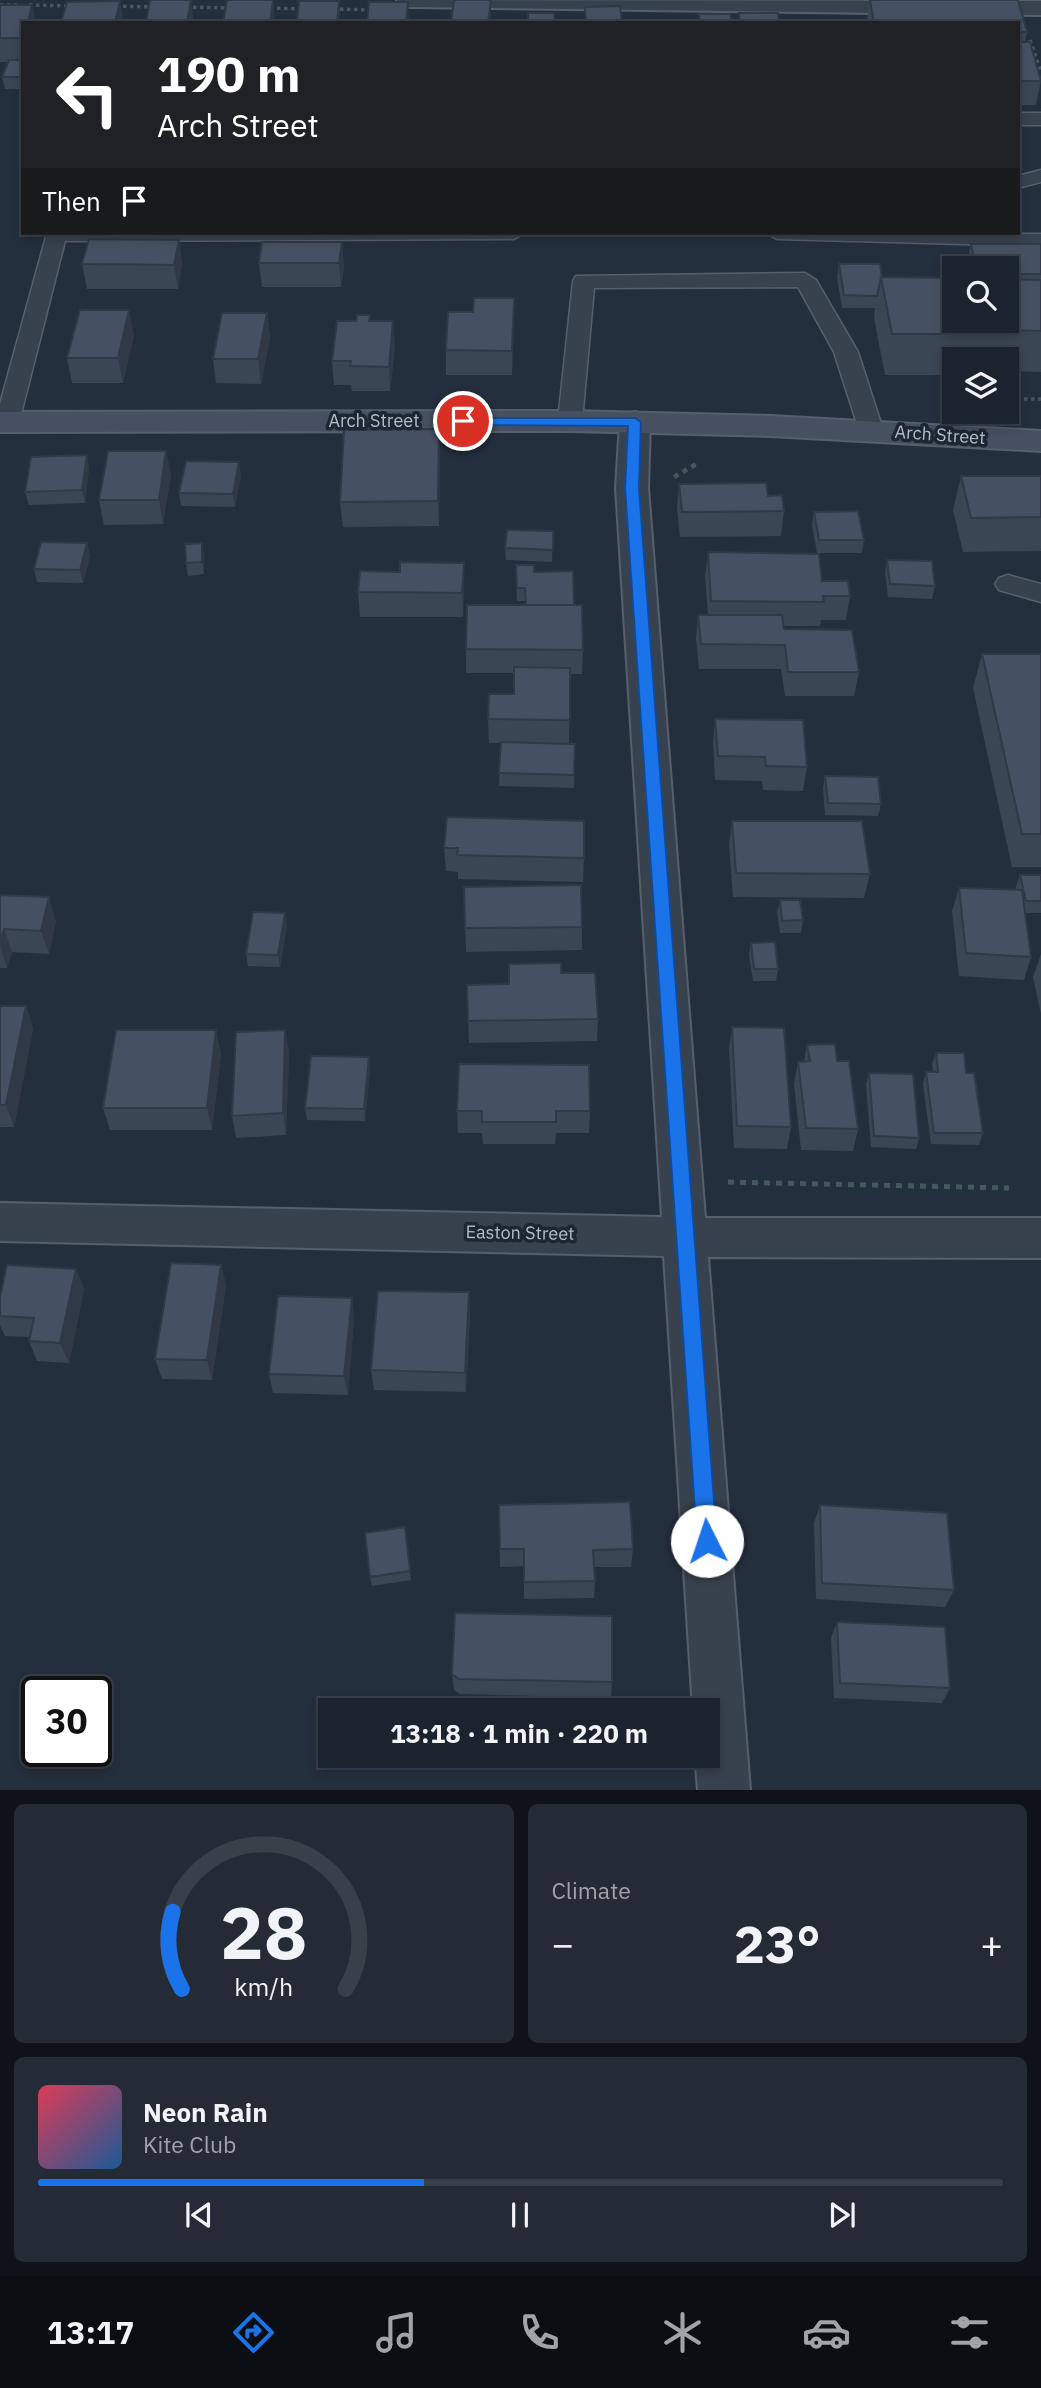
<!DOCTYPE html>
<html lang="en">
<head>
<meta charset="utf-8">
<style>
	:root { --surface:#1b232e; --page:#242b36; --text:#f1f3f6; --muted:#a0a4aa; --line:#39404a; --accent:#1a73e8 }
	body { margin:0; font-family:"IBM Plex Sans",sans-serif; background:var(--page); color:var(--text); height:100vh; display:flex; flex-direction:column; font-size:26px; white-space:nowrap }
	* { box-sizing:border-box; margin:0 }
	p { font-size:23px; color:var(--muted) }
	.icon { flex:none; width:38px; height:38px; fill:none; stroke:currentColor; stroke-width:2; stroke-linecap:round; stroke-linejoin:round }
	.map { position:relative; height:1790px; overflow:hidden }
	.details { display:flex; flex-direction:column; gap:14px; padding:14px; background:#0f1319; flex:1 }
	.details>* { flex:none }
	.hud { position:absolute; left:21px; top:21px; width:999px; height:214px; border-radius:0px; box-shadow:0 4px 10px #0003,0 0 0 2px var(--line); background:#202124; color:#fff; overflow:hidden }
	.fabs { position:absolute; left:942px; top:256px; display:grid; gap:14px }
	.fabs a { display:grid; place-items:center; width:77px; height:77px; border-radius:0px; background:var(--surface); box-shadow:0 4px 10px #0003,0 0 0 2px var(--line); font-size:35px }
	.speed { position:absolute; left:21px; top:1676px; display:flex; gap:14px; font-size:35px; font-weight:700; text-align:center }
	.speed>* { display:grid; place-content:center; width:91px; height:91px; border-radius:50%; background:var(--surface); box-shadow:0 4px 10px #0003,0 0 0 2px var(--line); line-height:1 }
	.speed .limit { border:4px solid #111; border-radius:10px; background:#fff; color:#111 }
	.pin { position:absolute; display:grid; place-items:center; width:60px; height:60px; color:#fff; margin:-30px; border:4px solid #fff; border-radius:50%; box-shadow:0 2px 7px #0007 }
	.me { position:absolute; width:77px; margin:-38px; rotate:356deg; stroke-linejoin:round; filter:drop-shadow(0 0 5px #0008) }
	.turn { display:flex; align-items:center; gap:24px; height:147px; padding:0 21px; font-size:32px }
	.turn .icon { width:91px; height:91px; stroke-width:2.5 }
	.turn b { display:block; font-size:49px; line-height:60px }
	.then { display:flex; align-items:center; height:66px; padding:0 21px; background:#0003; gap:14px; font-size:26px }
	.big { font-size:52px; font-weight:700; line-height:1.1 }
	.details .card { flex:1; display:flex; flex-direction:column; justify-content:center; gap:10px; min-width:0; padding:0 24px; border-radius:10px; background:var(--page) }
	.details .dial { align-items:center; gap:0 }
	.dial svg { height:182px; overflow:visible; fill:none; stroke:var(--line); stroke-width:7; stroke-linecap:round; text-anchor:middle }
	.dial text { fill:var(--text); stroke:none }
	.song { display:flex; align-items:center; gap:21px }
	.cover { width:84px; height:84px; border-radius:10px; background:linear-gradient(135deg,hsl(350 70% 55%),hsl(210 70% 35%)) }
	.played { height:7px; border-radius:4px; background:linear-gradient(90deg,var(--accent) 40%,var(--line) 40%) }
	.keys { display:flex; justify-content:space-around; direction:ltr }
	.heat { display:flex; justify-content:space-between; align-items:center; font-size:38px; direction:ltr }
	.details .tiles { flex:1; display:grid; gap:14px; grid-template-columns:1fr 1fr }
	.card:last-child { grid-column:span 2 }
	.trip { position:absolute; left:318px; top:1698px; width:402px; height:70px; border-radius:0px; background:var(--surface); box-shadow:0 4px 10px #0003,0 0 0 2px var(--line); font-weight:700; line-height:70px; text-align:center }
	.tab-bar { display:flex; height:112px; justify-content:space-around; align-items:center; background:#0b0e12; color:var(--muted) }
	.tab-bar .icon { width:49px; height:49px }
	.tab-bar .active { color:var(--accent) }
	.tab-bar b { font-size:32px; color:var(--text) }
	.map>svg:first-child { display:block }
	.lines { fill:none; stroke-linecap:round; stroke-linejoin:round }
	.lane-casing { stroke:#565f6c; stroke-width:3 }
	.street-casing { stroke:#565f6c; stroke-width:4 }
	.secondary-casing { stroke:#565f6c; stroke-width:4 }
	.path-far2 { stroke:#44595c; stroke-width:3.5; stroke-dasharray:3.5 3.5; stroke-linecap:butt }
	.path-far1 { stroke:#44595c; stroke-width:4.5; stroke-dasharray:5 5; stroke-linecap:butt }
	.path { stroke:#44595c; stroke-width:5; stroke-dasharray:6 6; stroke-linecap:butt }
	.lane { fill:#38414e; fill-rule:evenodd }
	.street { fill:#38414e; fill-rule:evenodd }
	.secondary { fill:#465061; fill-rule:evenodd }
	.wall { fill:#3b4654 }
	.shaded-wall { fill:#303945 }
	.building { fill:#455162; stroke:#303945; stroke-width:2 }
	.route { fill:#1a73e8; stroke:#114b97; stroke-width:2 }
	.labels { text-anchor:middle; stroke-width:7; stroke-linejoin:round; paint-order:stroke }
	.street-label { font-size:18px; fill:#b4bcc9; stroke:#1d2633 }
</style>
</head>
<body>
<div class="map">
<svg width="1041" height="1790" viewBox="0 0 1041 1790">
	<rect width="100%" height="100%" fill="#242f3e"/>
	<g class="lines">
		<defs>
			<path id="lane" d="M1018,113H1041V125H1018Z
				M1041,170V182L1018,188V176Z
				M47,233H525L514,239L65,241L19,422L15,427L0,428V404Z
				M766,233L1041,234V246L777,239Z
				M805,273L816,280L858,352L883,430L879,435H863L859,430L834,352L798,287L594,288L582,421L578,426H562L558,421L573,281L576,276Z
				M1008,575L1041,584V602L999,590L995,584L999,578Z"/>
			<path id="street" d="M397,0L1041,1V15L409,7L400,5Z
				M635,412L646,415L650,422L648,488L705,1218H1041V1258L708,1257L750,1790H698L695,1755H709V1710H693L664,1256L0,1241V1203L662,1217L616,488L620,422L624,415Z"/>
			<path id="secondary" d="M570,411L771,416L1041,431V451L771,436L570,431L0,432V412Z"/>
		</defs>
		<use href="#lane" class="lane-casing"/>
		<use href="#street" class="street-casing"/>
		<use href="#secondary" class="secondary-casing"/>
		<path class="path-far2" d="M0,5H17
			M29,5L69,6
			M116,6L153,7
			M186,7L230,8
			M270,8L304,9
			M333,9L374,10
			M1030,40L1041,72
			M1010,399H1041"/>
		<path class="path-far1" d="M674,477L700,462"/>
		<path class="path" d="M728,1182L1009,1188"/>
		<use href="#lane" class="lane"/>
		<use href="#street" class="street"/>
		<use href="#secondary" class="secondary"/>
	</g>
	<path class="wall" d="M869,0H1018L1027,32L1025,42L1041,80L1036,105H1018V23H867Z
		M0,5L23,23V89H5L2,77L8,62H0Z
		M179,240L182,264L178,289H87L82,264Z
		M342,242L344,266L341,287H262L259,263Z
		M971,244H1041V372L1006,371V359H954V370L947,369L946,375H885L874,318L875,308H842L837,277L839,264L882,277L1006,320V268H966Z
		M514,298L512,375H446V350L473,312Z
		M267,313L270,338L261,384L216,383L213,359Z
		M370,315V321L395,346L390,391H352L351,385H334L332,361L356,321Z
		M134,335L123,383H72L67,358Z
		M439,429L440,453L439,526L343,527L340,502Z
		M166,451L171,475L163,524L104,525L99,500Z
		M89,467L85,503L29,505L25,492Z
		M241,475L235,507L181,506L179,493Z
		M961,476H1041V551L963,552L953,510Z
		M679,484L768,496L784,511L781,536L680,537L677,509Z
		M814,512L864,540L862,553H817L812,525Z
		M553,531L552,562L506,560L505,548Z
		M87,543L90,556L83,583L37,582L34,569Z
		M202,543L204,556V574L188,576L186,563Z
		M708,552L822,581L850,596L846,620H821L820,626H784V629L859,672L854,696H785L781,669H699L696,639L698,615H708L705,577Z
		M887,560L935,586L932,599L888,597L885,573Z
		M464,563V587L463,617H360L358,592L400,572Z
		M516,565L534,572L574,605L583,650L582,674H570L569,744H575L574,788L499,786L501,743H489L488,719L514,694V673H466V649L526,605L525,601H517Z
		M982,654H1041V867H1012L973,688Z
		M715,719L807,767L803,791L763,790L762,781L715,780L713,743Z
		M825,776L881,804L878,816L825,815L823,788Z
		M732,821L870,874L864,898L733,897L729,844Z
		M444,848L584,858L583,882L458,879V872L446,871Z
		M1020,875H1041V913H1025L1031,957L1024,980L959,976L952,911L959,888L1017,890L1016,887Z
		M464,887L582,927V950L466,952Z
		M0,895L56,921L49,954L12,952L7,968H0Z
		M780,900L803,920L801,933H780L777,913Z
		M287,925L280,967L248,966L246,954Z
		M751,943L778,969L776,981H753L749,955Z
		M1041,954V1014L1033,977Z
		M561,973L598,1019L597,1041L469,1043L467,985L509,984Z
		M0,1006H26L33,1029L14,1127H0Z
		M732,1027L791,1127L787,1149L734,1148L729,1049Z
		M285,1030L289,1053L286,1135L236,1138L232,1116Z
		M807,1045L837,1061L858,1129L853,1151L801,1150L794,1084L798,1062L804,1061Z
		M221,1053L212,1130H110L103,1108Z
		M936,1053L966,1073L983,1133L979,1145L931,1144L923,1084L926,1072H933L932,1064Z
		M369,1057L370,1069L365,1121L307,1120L305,1108Z
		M869,1073L919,1138L916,1149L871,1147L866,1084Z
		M457,1111H590L589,1133H556L555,1144H483L482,1133H458Z
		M221,1265L226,1285L212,1380L162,1379L155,1359Z
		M76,1269L84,1289L69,1363L37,1361L29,1341L30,1337L5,1336L0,1325V1297Z
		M470,1313L466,1392L374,1390L371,1370Z
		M354,1318L348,1395L273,1393L269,1374Z
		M499,1505L633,1549L631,1567H594L595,1581L594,1598L524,1599V1566L500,1567Z
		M820,1505L954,1590L945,1607L816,1599L814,1523Z
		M405,1527L411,1580L372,1586L370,1577Z
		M837,1622L950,1688L942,1703L834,1698L831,1638Z
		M452,1674L612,1682L611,1698L460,1694L454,1690Z"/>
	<path class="shaded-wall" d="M191,0L194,23H187Z
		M273,0L275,23H270Z
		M491,0V23H488Z
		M120,1L124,23H115V22Z
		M339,1L340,23H337Z
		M408,2L409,23H406Z
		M32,5L36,23H28Z
		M179,240L182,264L178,289L174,265Z
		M342,242L344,266L341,287L339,263Z
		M514,298V322L512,375V351Z
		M129,310L134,335L123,383L118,358Z
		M267,313L270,338L261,384L258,359Z
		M393,321L395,346L390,391L389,367Z
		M439,429L440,453L439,526L438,501Z
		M166,451L171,475L163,524L159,500Z
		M87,455L89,467L85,503L82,490Z
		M239,462L241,475L235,507L233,494Z
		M87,543L90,556L83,583L80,570Z
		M202,543L204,556V574L202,562Z
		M464,563V587L463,617L462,593Z
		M49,897L56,921L49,954L41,931Z
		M285,913L287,925L280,967L278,955Z
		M4,929L12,952L7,968L0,946Z
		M26,1006L33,1029L14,1127L6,1105Z
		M216,1030L221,1053L212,1130L207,1108Z
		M285,1030L289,1053L286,1135L283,1113Z
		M369,1057L370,1069L365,1121L364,1109Z
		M221,1265L226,1285L212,1380L207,1360Z
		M76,1269L84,1289L69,1363L60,1343Z
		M469,1292L470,1313L466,1392L465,1373Z
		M352,1298L354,1318L348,1395L344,1376Z"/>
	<path class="building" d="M150,0H191L187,23H146Z
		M227,0H273L270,23H223Z
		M454,0H491L488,23H451Z
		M870,0H1018L1027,32H1018V23H874Z
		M120,1L115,22L61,23L67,2Z
		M299,1H339L337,23H297Z
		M369,2H408L406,23H367Z
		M0,5H32L28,23H23V38H0Z
		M620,6L622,23H586L585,7Z
		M528,13H554L555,23H528Z
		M739,13H778L779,23H740Z
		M699,14H730L732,23H700Z
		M1018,42H1030L1041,81H1018Z
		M9,60H23V77H2Z
		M89,239L179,240L174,265L82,264Z
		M262,242H342L339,263H259Z
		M971,244H1041V274H1006V268H976Z
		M839,264H880L882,277H881L877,296L844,295Z
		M881,277L954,278V320H1006V279L1041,280V331L953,328L954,334H892Z
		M474,298H514L512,351L446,350L448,312H473Z
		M80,310H129L118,358H67Z
		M222,313H267L258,359H213Z
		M357,315H370L369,321H393L389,367L350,366L351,361H332L337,321H356Z
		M439,429L438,501L340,502L344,430Z
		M108,451H166L159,500H99Z
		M87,455L82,490L25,492L31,457Z
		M186,461L239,462L233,494L179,493Z
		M961,476H1041V517L971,518Z
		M766,483L768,496L782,495L784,511L682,512L679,484Z
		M858,511L864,540H819L814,512Z
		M507,530L553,531V550L505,548Z
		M41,542L87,543L80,570L34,569Z
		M202,543V562L186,563L185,544Z
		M708,552L819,554L822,581H848L850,596H823L824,602L711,601Z
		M887,560L932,561L935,586L890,584Z
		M400,562L464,563L462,593L358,592L360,571L400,572Z
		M516,565H534V572L573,571L574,605H526L525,588H517Z
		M467,605H582L583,650L466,649Z
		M698,615H782L784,629L852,630L859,672H788L785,645L701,644Z
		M982,654H1041V834H1022Z
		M514,667L570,668V720L488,719L489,694H514Z
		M715,719L803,720L807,767L766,766L765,757L718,756Z
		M501,742L575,744L574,775L499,773Z
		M825,776L878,777L881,804L828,803Z
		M447,817L584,821V858L457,855L458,848H444Z
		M732,821H862L870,874L736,873Z
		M1020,875H1041V901H1026Z
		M581,885L582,927L465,928L464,887Z
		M959,888L1022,890L1031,957L966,953Z
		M0,895L49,897L41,931L4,929L0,943Z
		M780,900H800L803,920L782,921Z
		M253,912L285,913L278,955L246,954Z
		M775,942L778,969H754L751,943Z
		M561,963V973H595L598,1019L468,1021L467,985L509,984V964Z
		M0,1006H26L6,1105H0Z
		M732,1027L784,1028L791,1127L737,1126Z
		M116,1030H216L207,1108H103Z
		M285,1030L283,1113L232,1116L236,1032Z
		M835,1044L837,1061H849L858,1129L806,1128L798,1062L810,1061L807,1045Z
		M936,1053H964L966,1073H974L983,1133H934L926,1072H938Z
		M311,1056L369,1057L364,1109L305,1108Z
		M459,1064L589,1065L590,1111H556V1122H482V1111H457Z
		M869,1073L913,1074L919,1138L874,1136Z
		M171,1263L221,1265L207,1360L155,1359Z
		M7,1265L76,1269L60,1343L29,1341L34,1318L0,1316V1297Z
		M378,1291L469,1292L465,1373L371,1370Z
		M278,1296L352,1298L344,1376L269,1374Z
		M630,1502L633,1549L593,1550L595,1581L524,1582V1549H500L499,1505Z
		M820,1505L947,1513L954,1590L822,1583Z
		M405,1527L410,1571L370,1577L365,1533Z
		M455,1613L612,1616V1682L459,1679L452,1674Z
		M837,1622L945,1627L950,1688L840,1683Z"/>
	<path class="route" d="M458,418H635L641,422L639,488L717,1541L714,1548L707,1551L700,1548L697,1541L625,488L628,426L463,425L456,421Z"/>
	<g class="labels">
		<g class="street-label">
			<text x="374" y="427">Arch Street</text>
			<text transform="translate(940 435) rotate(4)" y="6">Arch Street</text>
			<text transform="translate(520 1233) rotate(1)" y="6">Easton Street</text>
		</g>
	</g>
</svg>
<div class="fabs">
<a><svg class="icon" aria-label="search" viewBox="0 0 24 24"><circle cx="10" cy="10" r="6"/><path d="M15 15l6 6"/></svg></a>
<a><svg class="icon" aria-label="layers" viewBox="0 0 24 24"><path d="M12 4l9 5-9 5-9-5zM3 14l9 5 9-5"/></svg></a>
</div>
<div class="speed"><div class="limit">30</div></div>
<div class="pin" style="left:463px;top:421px;background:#d93025"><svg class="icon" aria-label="arrive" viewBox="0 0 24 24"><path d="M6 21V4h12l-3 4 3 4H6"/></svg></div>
<svg class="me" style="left:707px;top:1541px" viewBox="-20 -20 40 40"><circle r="19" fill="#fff"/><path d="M0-13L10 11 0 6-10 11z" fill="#1a73e8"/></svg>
<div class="trip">13:18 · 1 min · 220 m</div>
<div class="hud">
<div class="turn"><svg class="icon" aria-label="left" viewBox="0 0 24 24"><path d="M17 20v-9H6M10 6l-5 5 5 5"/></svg><div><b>190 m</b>Arch Street</div></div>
<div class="then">Then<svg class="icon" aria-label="arrive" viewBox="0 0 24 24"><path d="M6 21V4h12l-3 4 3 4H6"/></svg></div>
</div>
</div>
<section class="details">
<div class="tiles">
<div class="card dial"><svg viewBox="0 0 100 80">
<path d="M14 69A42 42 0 1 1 86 69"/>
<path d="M14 69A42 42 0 0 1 10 35" stroke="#1a73e8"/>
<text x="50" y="56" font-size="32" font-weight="700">28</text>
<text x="50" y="72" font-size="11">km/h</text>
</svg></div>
<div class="card"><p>Climate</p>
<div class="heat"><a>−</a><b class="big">23°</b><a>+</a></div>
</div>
<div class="card">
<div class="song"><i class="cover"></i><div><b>Neon Rain</b><p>Kite Club</p></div></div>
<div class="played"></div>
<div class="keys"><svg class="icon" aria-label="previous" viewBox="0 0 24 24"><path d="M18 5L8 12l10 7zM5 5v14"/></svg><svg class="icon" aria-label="pause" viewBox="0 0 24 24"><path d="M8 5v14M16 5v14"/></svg><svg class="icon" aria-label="next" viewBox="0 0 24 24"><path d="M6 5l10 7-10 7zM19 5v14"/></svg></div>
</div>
</div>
</section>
<nav class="tab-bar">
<b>13:17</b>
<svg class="icon active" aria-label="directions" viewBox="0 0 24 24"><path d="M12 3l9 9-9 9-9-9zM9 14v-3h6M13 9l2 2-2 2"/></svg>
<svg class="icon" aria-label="music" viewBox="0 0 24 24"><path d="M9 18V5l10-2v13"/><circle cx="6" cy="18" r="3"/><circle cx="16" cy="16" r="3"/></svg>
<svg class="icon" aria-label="phone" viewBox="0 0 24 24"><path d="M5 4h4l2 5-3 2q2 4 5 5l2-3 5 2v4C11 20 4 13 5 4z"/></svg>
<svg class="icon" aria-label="climate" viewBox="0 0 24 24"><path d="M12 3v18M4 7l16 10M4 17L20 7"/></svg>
<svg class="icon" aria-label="car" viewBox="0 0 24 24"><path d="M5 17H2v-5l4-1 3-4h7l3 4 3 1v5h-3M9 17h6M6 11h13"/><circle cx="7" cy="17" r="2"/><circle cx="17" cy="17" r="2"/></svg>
<svg class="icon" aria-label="filters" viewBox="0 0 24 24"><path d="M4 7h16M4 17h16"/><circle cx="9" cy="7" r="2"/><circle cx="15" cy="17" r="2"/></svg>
</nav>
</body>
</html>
